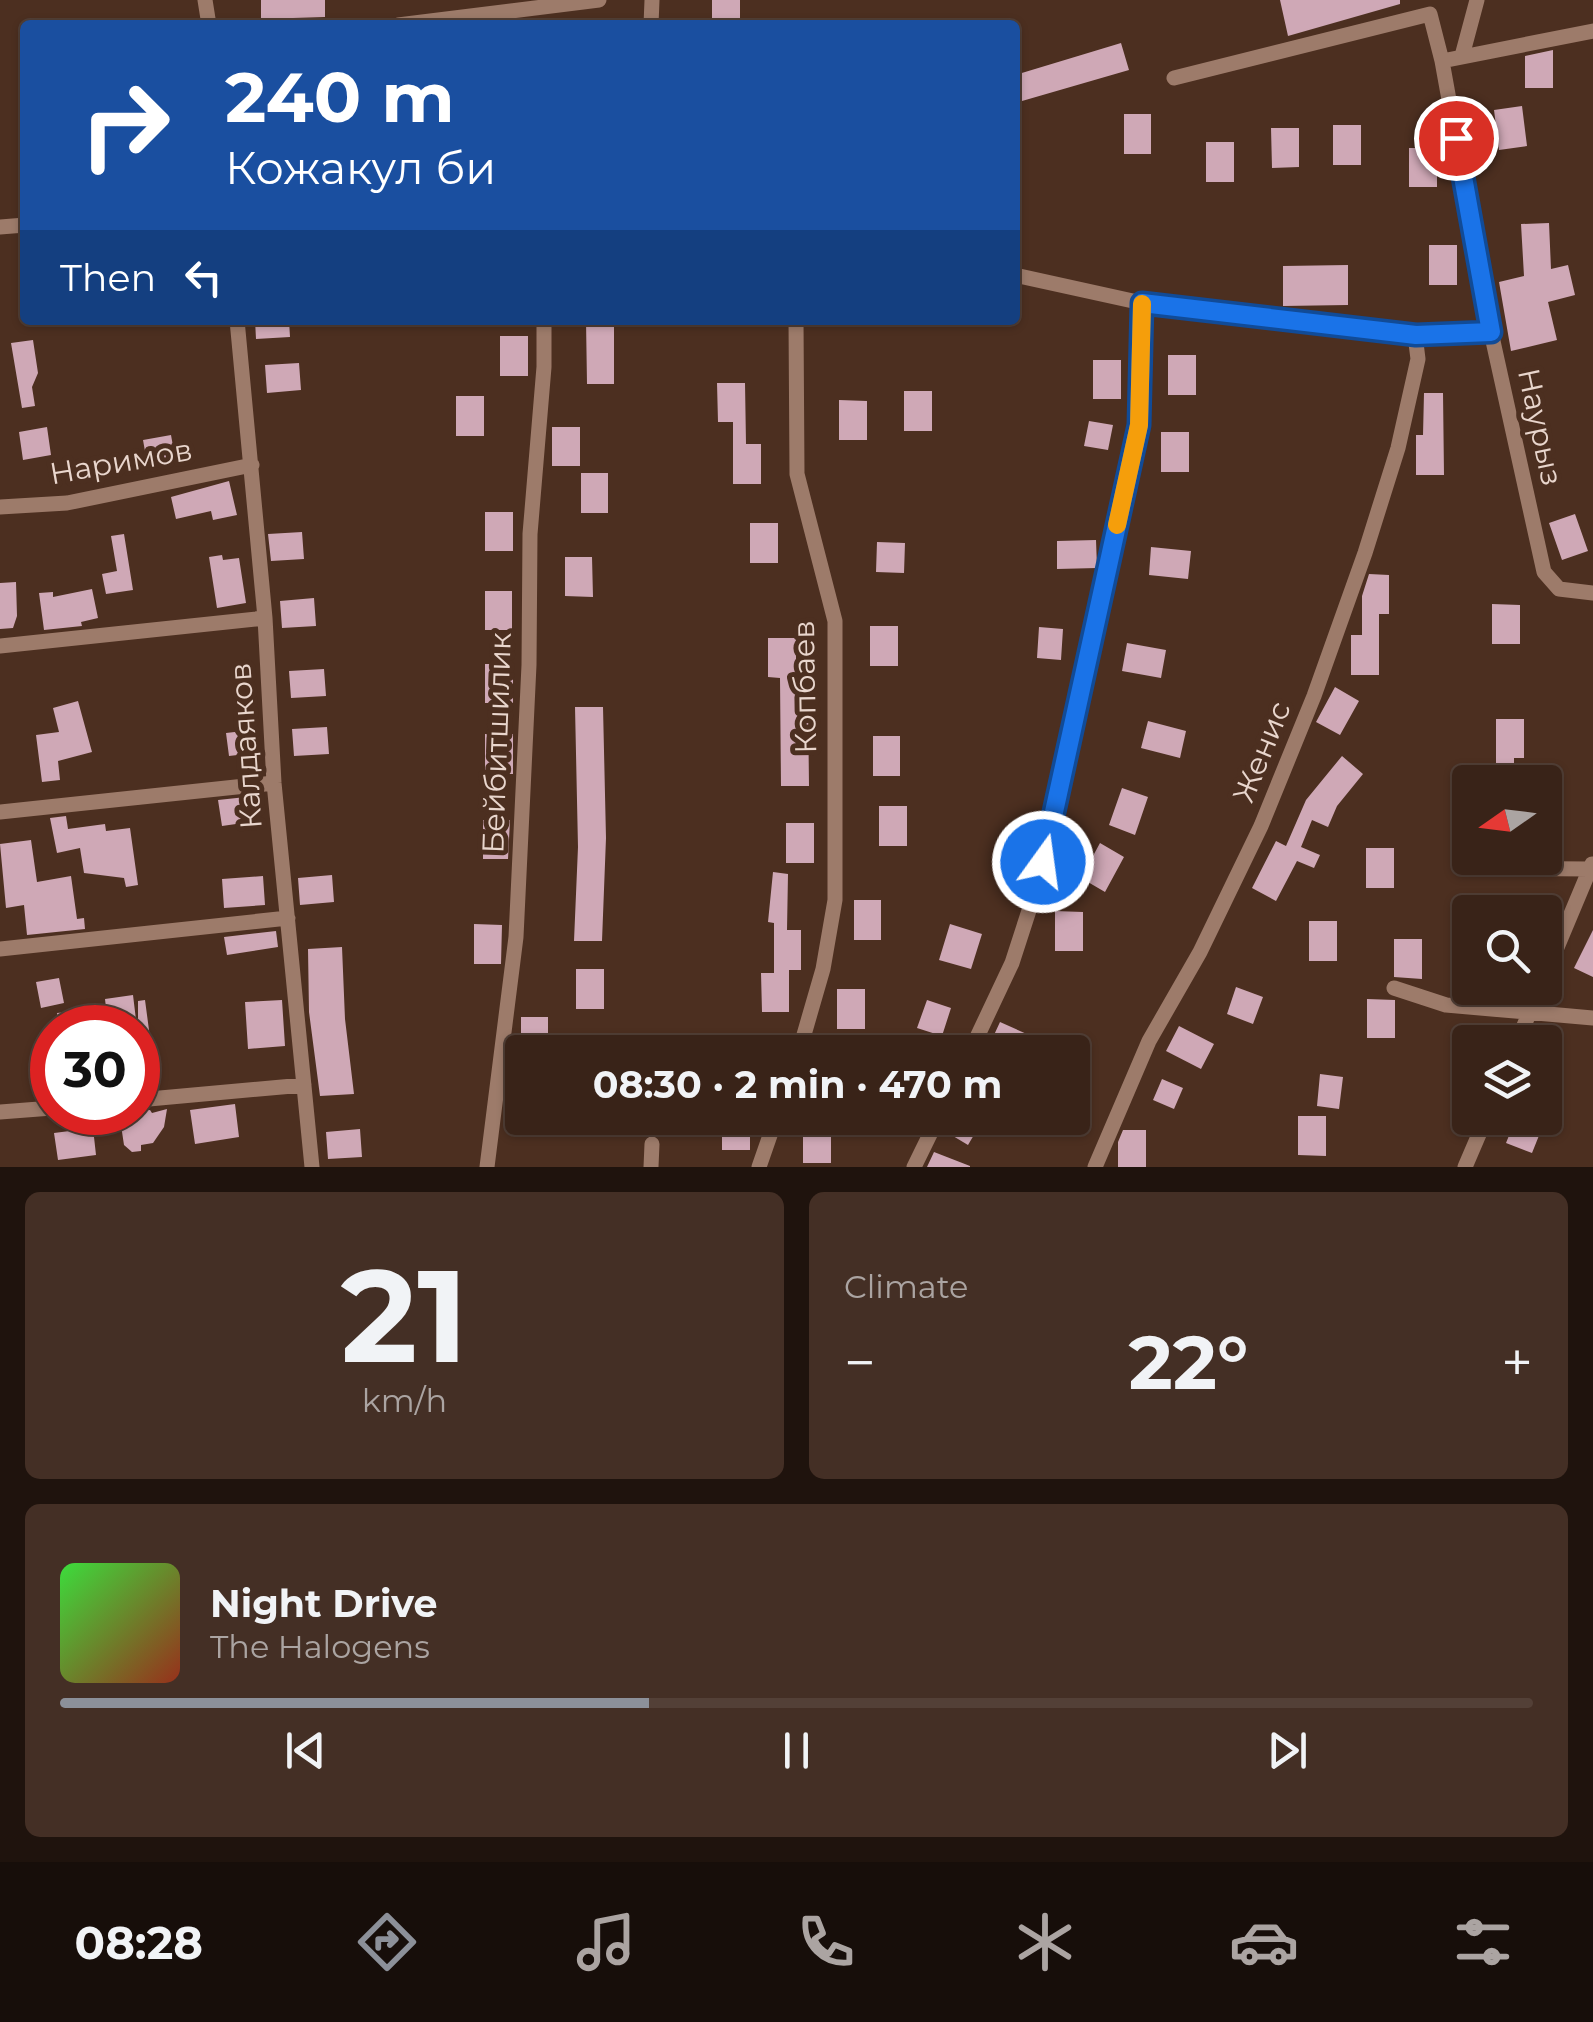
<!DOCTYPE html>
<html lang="en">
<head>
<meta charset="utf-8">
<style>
	:root { --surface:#392318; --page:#442f25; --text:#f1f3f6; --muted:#aba4a2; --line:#534037; --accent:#8c9099 }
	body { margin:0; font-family:Montserrat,sans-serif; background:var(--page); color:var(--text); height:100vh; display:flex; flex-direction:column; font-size:38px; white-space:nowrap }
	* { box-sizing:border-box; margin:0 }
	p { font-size:32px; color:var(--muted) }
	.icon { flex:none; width:55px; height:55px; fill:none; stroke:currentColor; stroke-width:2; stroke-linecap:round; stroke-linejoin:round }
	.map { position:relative; height:1167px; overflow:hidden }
	.details { display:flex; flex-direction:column; gap:25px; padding:25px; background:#1f130d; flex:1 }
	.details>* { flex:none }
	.guide { position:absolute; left:20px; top:20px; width:1000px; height:305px; border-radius:10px; box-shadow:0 2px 8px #0004,0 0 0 2px var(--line); background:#1a4fa0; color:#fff; overflow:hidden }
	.needle { width:65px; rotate:256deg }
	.fabs { position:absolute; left:1452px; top:765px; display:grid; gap:20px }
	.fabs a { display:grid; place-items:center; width:110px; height:110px; border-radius:10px; background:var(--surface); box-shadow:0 2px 8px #0004,0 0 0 2px var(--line); font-size:50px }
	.speed { position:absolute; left:30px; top:1005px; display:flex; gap:20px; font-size:50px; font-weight:700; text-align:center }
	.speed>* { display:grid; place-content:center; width:130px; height:130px; border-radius:50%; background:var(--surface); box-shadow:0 2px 8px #0004,0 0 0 2px var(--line); line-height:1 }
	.speed .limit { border:15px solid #d22; background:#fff; color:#111 }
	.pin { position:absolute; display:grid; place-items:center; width:85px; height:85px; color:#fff; margin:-42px; border:5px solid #fff; border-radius:50%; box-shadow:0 2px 10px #0007 }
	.me { position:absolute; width:110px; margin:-55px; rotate:14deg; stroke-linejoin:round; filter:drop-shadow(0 0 8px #0008) }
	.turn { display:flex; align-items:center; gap:35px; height:210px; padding:0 40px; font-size:45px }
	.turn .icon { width:130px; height:130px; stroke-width:2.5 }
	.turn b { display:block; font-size:70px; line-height:85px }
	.then { display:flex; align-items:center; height:95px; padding:0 40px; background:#0003; gap:20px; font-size:38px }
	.big { font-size:75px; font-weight:700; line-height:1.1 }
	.details .card { flex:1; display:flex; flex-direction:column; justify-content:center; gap:15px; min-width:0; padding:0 35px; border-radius:15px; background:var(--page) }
	.details .dial { align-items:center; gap:0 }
	.dial b { font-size:130px; line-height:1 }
	.song { display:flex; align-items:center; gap:30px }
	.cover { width:120px; height:120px; border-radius:15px; background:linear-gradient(135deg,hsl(120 70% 55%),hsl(10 70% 35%)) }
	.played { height:10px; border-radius:5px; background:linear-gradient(90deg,var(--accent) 40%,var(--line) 40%) }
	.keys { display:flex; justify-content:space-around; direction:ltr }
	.heat { display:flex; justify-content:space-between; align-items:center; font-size:55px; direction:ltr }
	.details .tiles { flex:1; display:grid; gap:25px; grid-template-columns:1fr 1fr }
	.card:last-child { grid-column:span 2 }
	.trip { position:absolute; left:505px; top:1035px; width:585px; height:100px; border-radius:10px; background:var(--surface); box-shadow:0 2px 8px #0004,0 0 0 2px var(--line); font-weight:700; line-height:100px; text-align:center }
	.menu { display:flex; height:160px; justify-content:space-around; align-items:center; background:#170e0a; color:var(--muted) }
	.menu .icon { width:70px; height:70px }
	.menu .on { color:var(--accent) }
	.menu b { font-size:45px; color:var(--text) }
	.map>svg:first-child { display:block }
	.building { fill:#cfa8b6 }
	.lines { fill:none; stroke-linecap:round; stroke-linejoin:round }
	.street { stroke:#9d7b6a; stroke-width:15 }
	.route-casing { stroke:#114b97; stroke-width:25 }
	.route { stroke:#1a73e8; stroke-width:18 }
	.slow { stroke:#f59e0b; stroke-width:18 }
	.labels { text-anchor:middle; stroke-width:10; stroke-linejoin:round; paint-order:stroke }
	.street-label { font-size:30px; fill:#e9d6cd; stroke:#4c2f20 }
</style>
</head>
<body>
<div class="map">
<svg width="1593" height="1167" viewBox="0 0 1593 1167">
	<rect width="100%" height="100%" fill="#4c2f20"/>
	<path class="building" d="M261,0H325V17L261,19Z
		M712,0H740V25H712Z
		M1280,0H1400V4L1288,36Z
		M1121,43L1129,70L1015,103V75Z
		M1553,50V88H1525V56Z
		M1522,106L1527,146L1499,150L1494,110Z
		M1124,114H1151V154H1124Z
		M1333,125H1361V165H1333Z
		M1271,128H1299V167L1272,168Z
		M1206,142H1234V182H1206Z
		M1409,148H1437V187H1409Z
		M1549,223L1551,269L1568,265L1575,295L1548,302L1557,340L1511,351L1499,282L1524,276L1521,224Z
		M1429,245H1457V285H1429Z
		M1348,265V305L1283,306V266Z
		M255,320H289L290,337L256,339Z
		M586,320H614V384H587Z
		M500,336H528V376H500Z
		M33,340L38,373L32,387L35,406L22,408L11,343Z
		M1168,355H1196V395H1168Z
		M1093,360H1121V399H1093Z
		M299,363L301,390L267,393L265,365Z
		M717,383H745L746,444H761V484H733V422H718Z
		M904,391H932V431H904Z
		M1424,393H1443L1444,475H1416V435H1423Z
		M456,396H484V436H456Z
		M839,400L867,401V440H839Z
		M1089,421L1113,425L1108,450L1084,446Z
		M47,427L51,455L23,460L19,432Z
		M552,427H580V466H552Z
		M1161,432H1189V472H1161Z
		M171,435L176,463L148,468L143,440Z
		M581,473H608V513H581Z
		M229,481L237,515L213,520L211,511L176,519L171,497Z
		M485,512H513V551H485Z
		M1575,514L1588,551L1562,560L1549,523Z
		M750,523H778V563H750Z
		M302,532L304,559L271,561L268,534Z
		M124,534L133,590L106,594L102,574L117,571L111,536Z
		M1096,540L1097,568L1057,569V541Z
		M877,542L905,543L904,573L876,572Z
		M1151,547L1191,551L1188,579L1149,575Z
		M222,555L223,560L239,558L246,603L217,608L209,557Z
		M565,557H592L593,597L565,596Z
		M1369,574L1389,575V614H1379V675H1351V635H1362V596Z
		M16,582L17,616L13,628L0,629V583Z
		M92,589L98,618L81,622L82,626L44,630L39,593L53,592V597Z
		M485,591H512V630H485Z
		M314,598L316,626L282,628L280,601Z
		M1492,604L1520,605V644H1492Z
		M870,626H898V666H870Z
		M1039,627L1063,629L1061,660L1037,658Z
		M768,638H796V700H808L809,786H781L780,678L768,677Z
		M1127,643L1166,650L1161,678L1122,671Z
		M485,664H513V703H485Z
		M324,669L326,696L291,698L289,671Z
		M1335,687L1359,701L1340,735L1316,722Z
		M78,701L92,752L58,761L60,780L42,782L36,735L59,732L53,708Z
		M575,707H603L606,838L602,941H574L578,847Z
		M1496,719H1524V758H1514V782H1487V765H1496Z
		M1148,721L1186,731L1180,758L1141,748Z
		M327,727L329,754L294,756L292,729Z
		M252,730L254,749L244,750L246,754L229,756L226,733Z
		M485,734H513V774H485Z
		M873,736H900V776H873Z
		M1342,756L1363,774L1337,806L1328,827L1312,820L1301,847L1320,855L1314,868L1297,861L1276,901L1252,888L1276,841L1286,846L1306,800Z
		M1122,788L1148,797L1135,835L1109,825Z
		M246,797L250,822L222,826L218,800Z
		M879,806H907V846H879Z
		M66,816L68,829L105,824L106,831L130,828L138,885L126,887L124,878L84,873L80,848L57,853L50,818Z
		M483,820H510L508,859H483Z
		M786,823H814V863H786Z
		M31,840L37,882L71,876L77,919L84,918L85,929L27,935L24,905L6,908L0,844Z
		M1100,843L1124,857L1105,892L1081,878Z
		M1366,848H1394V888H1366Z
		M773,872L788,874L787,930H801V970H789V1012H762L761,973H774V923L768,922Z
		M332,875L334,902L300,905L298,878Z
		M263,876L265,905L224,908L222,879Z
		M854,900H881V940H854Z
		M1055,911L1083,912V951H1055Z
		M1309,921H1337V961H1309Z
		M474,924L502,925L501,964H474Z
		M950,924L982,934L971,969L939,960Z
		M1593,930V977L1574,968Z
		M276,931L278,947L227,955L224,937Z
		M1394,939H1422V979L1394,977Z
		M342,947L345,1019L354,1094L320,1096L309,1012L308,949Z
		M576,969H604V1009H576Z
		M59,978L64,1003L41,1008L36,982Z
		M1236,987L1263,997L1253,1024L1227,1014Z
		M837,989H865V1029H837Z
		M133,995L137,1028H59L57,1013L106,1008L105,999Z
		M1367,999L1395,1000V1038H1367Z
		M145,1000L153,1060L138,1062V1001Z
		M282,1000L285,1046L248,1049L245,1002Z
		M927,1000L951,1008L942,1036L917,1028Z
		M521,1017H548V1052H521Z
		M1000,1022L1029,1035L1022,1052H999L988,1048Z
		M1179,1026L1214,1044L1201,1069L1166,1051Z
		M1320,1074L1343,1077L1339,1109L1317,1106Z
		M1162,1079L1183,1088L1174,1109L1153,1100Z
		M235,1104L239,1137L195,1144L190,1110Z
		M167,1109L164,1127L153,1143L141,1145V1151L132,1152L124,1145L119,1112L150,1110L152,1113Z
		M1298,1116H1326V1156L1298,1155Z
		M722,1118H750V1150H722Z
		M964,1118H984L968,1145L953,1136Z
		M1516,1118H1546L1532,1153L1506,1143Z
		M803,1124H831V1163H803Z
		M93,1128L96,1155L58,1160L54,1133Z
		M360,1129L362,1157L328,1159L326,1132Z
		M1123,1130H1146V1167H1118V1142Z
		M934,1152L970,1166V1167H927Z"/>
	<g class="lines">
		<path class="street" d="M205,0L209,25
			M398,25L599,0
			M651,25L652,0
			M1462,56L1477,0
			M1442,61L1593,31
			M1174,78L1430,14L1442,61L1491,332L1544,572L1559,589L1593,593
			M0,227L25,225
			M1015,275L1142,303L1415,335L1491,332
			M237,320L265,618L274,783L312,1167
			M796,320L797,474L835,621V900L823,969L799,1052
			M0,507L67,503L252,465
			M0,646L265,618
			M0,812L274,783
			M1464,868L1590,869
			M0,949L288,918
			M1545,976L1592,864
			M1394,988L1446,1005L1593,1018
			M1517,1042L1540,988
			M970,1052L1012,963L1036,889L1056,809L1139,425L1142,303
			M138,1100L304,1085
			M0,1112L52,1108
			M487,1167L516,937L529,665L530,534L544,367V320
			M651,1167L652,1144
			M759,1167L776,1118
			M914,1167L938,1118
			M1095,1167L1149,1041L1200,952L1261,826L1314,696L1365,553L1398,448L1418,359L1415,335
			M1465,1167L1486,1118"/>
	</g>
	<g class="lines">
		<defs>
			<path id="route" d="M1043,862L1139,425L1142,303L1416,335L1491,332L1456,138"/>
		</defs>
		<use href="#route" class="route-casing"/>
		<use href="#route" class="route"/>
		<path class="slow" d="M1117,525L1139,425L1142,304"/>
	</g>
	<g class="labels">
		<g class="street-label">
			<text transform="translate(1540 427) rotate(78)" y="10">Наурыз</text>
			<text transform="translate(121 462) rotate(-10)" y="10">Наримов</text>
			<text transform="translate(805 687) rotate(-91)" y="10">Копбаев</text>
			<text transform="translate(497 743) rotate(-88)" y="10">Бейбитшилик</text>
			<text transform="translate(246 746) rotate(-94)" y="10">Калдаяков</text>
			<text transform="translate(1262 752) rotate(-68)" y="10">Женис</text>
		</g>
	</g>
</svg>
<div class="fabs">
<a><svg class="needle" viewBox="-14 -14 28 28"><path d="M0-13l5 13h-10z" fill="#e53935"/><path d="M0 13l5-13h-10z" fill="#aba4a2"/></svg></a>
<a><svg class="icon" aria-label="search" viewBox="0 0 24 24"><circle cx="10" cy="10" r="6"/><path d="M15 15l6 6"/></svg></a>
<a><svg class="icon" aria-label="layers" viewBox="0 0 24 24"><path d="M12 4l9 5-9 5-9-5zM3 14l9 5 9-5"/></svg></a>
</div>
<div class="speed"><div class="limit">30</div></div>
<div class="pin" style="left:1456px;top:138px;background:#d93025"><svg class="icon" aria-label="arrive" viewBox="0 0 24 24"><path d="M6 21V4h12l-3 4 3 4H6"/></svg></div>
<svg class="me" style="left:1043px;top:862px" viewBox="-20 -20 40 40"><circle r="17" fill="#1a73e8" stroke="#fff" stroke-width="3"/><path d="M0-11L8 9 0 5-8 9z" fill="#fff"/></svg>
<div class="trip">08:30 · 2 min · 470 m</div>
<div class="guide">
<div class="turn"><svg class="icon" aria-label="right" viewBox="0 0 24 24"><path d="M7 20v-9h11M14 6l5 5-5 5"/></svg><div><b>240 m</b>Кожакул би</div></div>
<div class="then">Then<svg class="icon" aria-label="left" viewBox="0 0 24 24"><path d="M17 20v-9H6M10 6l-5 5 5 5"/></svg></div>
</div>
</div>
<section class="details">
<div class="tiles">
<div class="card dial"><b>21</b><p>km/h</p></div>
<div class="card"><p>Climate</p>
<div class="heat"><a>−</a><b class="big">22°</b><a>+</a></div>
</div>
<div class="card">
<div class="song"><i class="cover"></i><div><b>Night Drive</b><p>The Halogens</p></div></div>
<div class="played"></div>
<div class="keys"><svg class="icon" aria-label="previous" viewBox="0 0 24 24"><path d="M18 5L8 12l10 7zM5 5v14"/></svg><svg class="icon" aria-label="pause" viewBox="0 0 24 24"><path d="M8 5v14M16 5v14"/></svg><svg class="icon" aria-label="next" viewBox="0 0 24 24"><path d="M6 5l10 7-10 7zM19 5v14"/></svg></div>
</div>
</div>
</section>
<nav class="menu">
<b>08:28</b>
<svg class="icon on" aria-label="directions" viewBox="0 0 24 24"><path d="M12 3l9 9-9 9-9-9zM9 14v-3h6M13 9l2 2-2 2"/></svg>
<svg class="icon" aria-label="music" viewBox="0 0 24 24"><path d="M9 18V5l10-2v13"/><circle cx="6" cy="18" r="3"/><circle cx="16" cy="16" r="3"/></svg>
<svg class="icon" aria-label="phone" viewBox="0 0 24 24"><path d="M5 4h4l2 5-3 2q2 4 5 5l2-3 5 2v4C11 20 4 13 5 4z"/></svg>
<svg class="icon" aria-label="climate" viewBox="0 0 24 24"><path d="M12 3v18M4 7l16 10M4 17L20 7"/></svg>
<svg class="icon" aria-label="car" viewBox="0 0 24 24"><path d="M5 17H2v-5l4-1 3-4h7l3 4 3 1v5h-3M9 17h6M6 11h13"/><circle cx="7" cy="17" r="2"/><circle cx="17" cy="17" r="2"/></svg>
<svg class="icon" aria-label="filters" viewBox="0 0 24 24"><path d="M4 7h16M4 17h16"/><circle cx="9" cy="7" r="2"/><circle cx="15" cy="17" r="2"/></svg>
</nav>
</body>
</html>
